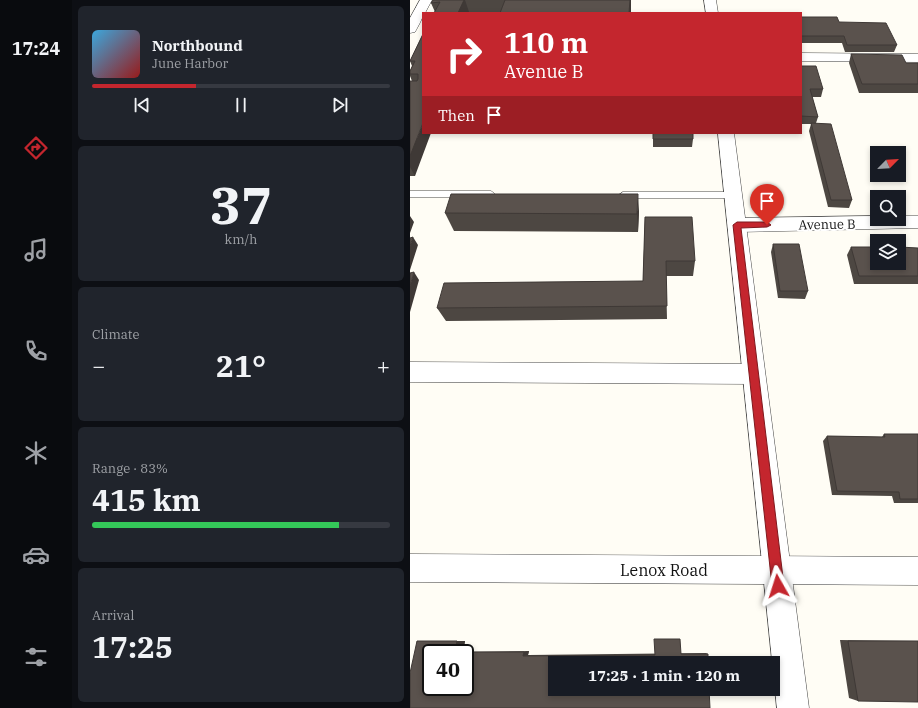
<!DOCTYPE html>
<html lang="en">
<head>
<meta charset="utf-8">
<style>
	:root { --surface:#171b24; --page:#20242c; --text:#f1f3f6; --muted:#9ea1a6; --line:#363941; --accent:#c4262e }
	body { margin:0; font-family:"IBM Plex Serif",serif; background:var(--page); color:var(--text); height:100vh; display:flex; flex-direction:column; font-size:15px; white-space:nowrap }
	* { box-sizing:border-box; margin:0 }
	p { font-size:13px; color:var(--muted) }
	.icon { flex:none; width:22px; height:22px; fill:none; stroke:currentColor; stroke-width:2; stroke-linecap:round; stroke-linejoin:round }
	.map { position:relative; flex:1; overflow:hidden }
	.drawer { display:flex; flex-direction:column; gap:6px; padding:6px; background:#0d0f14; width:338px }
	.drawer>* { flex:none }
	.banner { position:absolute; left:12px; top:12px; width:380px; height:122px; border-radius:0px; box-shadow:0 2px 6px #0003; background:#c4262e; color:#fff; overflow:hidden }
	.needle { width:26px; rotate:66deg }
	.tools { position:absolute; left:460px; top:146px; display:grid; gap:8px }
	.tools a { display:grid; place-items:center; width:36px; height:36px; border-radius:0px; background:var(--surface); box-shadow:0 2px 6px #0003; font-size:20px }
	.speed { position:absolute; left:12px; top:644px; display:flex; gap:8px; font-size:20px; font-weight:700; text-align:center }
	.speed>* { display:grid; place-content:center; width:52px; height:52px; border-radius:50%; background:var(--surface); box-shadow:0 2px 6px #0003; line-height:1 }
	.speed .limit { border:2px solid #111; border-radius:6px; background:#fff; color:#111 }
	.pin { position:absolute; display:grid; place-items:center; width:34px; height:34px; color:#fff; margin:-41px -17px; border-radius:50% 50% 50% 0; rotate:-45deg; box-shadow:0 0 4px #0007 }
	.pin .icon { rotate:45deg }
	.me { position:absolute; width:44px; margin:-22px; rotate:354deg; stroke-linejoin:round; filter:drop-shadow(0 0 3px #0008) }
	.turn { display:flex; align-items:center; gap:14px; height:84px; padding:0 16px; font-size:18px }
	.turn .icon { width:52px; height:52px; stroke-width:2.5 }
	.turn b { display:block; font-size:28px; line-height:34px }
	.then { display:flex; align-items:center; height:38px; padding:0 16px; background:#0003; gap:8px; font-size:15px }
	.big { font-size:30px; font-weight:700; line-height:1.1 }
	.drawer .card { flex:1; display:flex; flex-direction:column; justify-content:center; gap:6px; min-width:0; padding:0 14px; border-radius:6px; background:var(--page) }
	.drawer .dial { align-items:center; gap:0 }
	.dial b { font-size:52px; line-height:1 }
	.song { display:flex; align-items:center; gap:12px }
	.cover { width:48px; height:48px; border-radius:6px; background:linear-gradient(135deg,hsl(200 70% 55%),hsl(0 70% 35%)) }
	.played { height:4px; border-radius:2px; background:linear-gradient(90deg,var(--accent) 35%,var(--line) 35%) }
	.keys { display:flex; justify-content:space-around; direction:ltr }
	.heat { display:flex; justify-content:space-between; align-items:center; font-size:22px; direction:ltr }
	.charge { height:6px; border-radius:3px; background:linear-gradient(90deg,#34c759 83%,var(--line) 0) }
	.trip { position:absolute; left:138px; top:656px; width:232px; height:40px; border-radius:0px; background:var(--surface); box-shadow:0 2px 6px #0003; font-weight:700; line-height:40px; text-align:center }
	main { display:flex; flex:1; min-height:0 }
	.tab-bar { display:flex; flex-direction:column; width:72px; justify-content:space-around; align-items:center; background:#090b0e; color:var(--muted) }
	.tab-bar .icon { width:28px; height:28px }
	.tab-bar .current { color:var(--accent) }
	.tab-bar b { font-size:18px; color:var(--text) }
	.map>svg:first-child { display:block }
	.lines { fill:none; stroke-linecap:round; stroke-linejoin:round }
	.service-casing { stroke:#444; stroke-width:1 }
	.minor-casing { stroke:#444; stroke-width:1 }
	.tertiary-casing { stroke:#444; stroke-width:1 }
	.service { fill:#fff; fill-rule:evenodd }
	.minor { fill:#fff; fill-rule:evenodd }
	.tertiary { fill:#fff; fill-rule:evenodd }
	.wall { fill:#4d4742 }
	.shaded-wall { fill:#3f3936 }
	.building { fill:#5a524d; stroke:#3f3936; fill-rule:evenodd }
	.route { fill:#c4262e; stroke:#7f191e }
	.labels { text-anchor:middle; stroke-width:4; stroke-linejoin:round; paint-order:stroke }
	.street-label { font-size:13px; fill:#111; stroke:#fff }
	.near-street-label { font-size:16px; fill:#111; stroke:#fff }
</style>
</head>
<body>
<main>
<nav class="tab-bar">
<b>17:24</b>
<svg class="icon current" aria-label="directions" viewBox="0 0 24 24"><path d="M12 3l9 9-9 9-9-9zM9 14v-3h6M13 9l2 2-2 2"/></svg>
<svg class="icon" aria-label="music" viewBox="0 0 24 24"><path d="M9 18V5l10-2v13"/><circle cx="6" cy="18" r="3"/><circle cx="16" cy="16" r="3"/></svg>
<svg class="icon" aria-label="phone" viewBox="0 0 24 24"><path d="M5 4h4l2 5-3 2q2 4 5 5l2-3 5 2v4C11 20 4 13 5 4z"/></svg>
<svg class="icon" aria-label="climate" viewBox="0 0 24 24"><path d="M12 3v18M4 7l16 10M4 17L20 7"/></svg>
<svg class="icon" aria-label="car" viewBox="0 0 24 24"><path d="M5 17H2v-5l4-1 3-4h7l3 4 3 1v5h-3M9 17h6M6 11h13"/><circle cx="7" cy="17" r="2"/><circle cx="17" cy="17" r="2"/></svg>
<svg class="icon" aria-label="filters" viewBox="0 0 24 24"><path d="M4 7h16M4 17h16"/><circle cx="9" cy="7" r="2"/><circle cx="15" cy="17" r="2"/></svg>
</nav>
<section class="drawer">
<div class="card">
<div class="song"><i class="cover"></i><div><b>Northbound</b><p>June Harbor</p></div></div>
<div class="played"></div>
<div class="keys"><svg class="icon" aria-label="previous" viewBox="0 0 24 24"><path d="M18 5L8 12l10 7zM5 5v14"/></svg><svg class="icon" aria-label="pause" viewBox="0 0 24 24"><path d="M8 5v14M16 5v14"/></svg><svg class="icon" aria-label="next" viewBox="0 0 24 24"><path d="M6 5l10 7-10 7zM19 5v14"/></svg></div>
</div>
<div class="card dial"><b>37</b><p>km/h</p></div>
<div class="card"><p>Climate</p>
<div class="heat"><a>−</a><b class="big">21°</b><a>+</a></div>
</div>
<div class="card"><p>Range · 83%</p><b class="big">415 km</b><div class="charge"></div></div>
<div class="card"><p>Arrival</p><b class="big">17:25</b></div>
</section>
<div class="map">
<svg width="508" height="708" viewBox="0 0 508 708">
	<rect width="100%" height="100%" fill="#fffdf5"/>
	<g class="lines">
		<defs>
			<path id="service" d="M0,191H81L85,194L81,197H0Z
				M213,192H323L327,195L323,198H213L209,195Z"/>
			<path id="minor" d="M10,0H22L15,13H13C13,19 8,26 5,32L0,33V18Z
				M391,53L508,54V62L391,61Z
				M467,216V219H489V216H508V228L327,232L321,230L318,225L321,220L327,218Z
				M0,362L344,364L352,367L355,374L352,381L344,384L0,382Z
				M0,554L508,557V585L0,582Z"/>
			<path id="tertiary" d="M294,0H306L308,13H296Z
				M308,133H324L399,708H367Z"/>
		</defs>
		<use href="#service" class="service-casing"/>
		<use href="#minor" class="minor-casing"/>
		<use href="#tertiary" class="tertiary-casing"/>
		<use href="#service" class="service"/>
		<use href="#minor" class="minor"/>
		<use href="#tertiary" class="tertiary"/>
	</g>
	<path class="wall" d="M23,0H221V13H90V12H59L58,13H24L25,12L21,3Z
		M391,17L429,22L487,45L484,52H435L432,43H391Z
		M13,34L5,176H0V81H2L0,76V71L2,66L0,61Z
		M441,54L496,63H508V93H449L439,63Z
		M391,66L413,89L411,97H402L408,117L406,123L442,200L439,208L418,207L399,131L401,124H391Z
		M243,133L283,139L282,147H243Z
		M229,211L228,232L44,231L35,213Z
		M235,217L285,261L283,276H256L257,319L36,321L27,308L233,281Z
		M363,244L398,291L395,299L368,298L361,252Z
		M441,247L508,248V284H444L437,255Z
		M474,434H508V503H484L482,496L422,495L413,441L417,436L472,437Z
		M430,640L508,641L448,701L439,698Z
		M7,641H55L53,652L119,651L118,655L296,653L298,654L0,708Z"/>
	<path class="shaded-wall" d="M54,0H55L59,12L58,13H48Z
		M220,0H221V13H219Z
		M13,123V133H21L5,176L0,167V156Z
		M228,194L229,211L228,232L227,214Z
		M0,216L4,222L0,233Z
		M3,237L8,245L0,270V246Z
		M4,272L9,280L0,312V286Z
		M47,641H55L53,652H45Z
		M119,651L118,655L113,656L114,652Z"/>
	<path class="building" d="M23,0H54L48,13H24L30,2L21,3Z
		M95,0H220L219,13H90Z
		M391,17H427L429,22L476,23L487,45H437L434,36H391Z
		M13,34V123L0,156V81H7L8,79V74H0V71L5,61H0Z
		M441,54L492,55L496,63H508V84H452Z
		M391,66H406L413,89H400L408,117L391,116Z
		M401,123L421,124L442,200H421Z
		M243,133H283V139H243Z
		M41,194H228L227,214L35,213Z
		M235,217H282L285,261H256L257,306L27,308L34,283L233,281Z
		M3,237L0,246V238Z
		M363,244H389L398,291H370Z
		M441,247H467V263H489V247L508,248V276H449Z
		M4,272L0,286V273Z
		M474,434H508V499H490L489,492L427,491L417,436L475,437Z
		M244,639H270L271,654H298V663H145V689H299L300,708H0V673L7,641H47L45,652H114L113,656L245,655ZM21,653H55V687H21Z
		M438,641H508V702L448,701Z"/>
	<path class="route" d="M327,222H357L361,225L357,227L331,228L374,586L373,590L368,592L364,590L362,586L323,225Z"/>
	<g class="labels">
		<g class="street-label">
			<text transform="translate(417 224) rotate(-1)" y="5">Avenue B</text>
		</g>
		<g class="near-street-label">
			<text x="254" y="576">Lenox Road</text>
		</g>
	</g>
</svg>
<div class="tools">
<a><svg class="needle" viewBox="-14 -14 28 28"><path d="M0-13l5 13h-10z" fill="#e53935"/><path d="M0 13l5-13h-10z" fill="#9ea1a6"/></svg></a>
<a><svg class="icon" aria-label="search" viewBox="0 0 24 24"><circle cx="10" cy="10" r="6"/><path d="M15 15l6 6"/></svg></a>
<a><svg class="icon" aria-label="layers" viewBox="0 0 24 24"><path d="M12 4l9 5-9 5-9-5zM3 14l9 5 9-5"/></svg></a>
</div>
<div class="speed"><div class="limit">40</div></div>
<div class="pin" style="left:357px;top:225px;background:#d93025"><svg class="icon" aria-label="arrive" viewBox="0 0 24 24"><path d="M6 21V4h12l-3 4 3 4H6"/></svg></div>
<svg class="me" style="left:368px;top:586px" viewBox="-20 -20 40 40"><path d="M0-17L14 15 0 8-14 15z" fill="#c4262e" stroke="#fff" stroke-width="4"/></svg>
<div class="trip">17:25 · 1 min · 120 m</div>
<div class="banner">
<div class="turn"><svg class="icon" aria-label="right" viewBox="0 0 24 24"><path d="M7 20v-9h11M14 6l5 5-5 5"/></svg><div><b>110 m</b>Avenue B</div></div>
<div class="then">Then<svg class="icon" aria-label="arrive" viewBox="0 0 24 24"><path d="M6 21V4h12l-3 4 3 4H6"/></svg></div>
</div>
</div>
</main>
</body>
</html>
